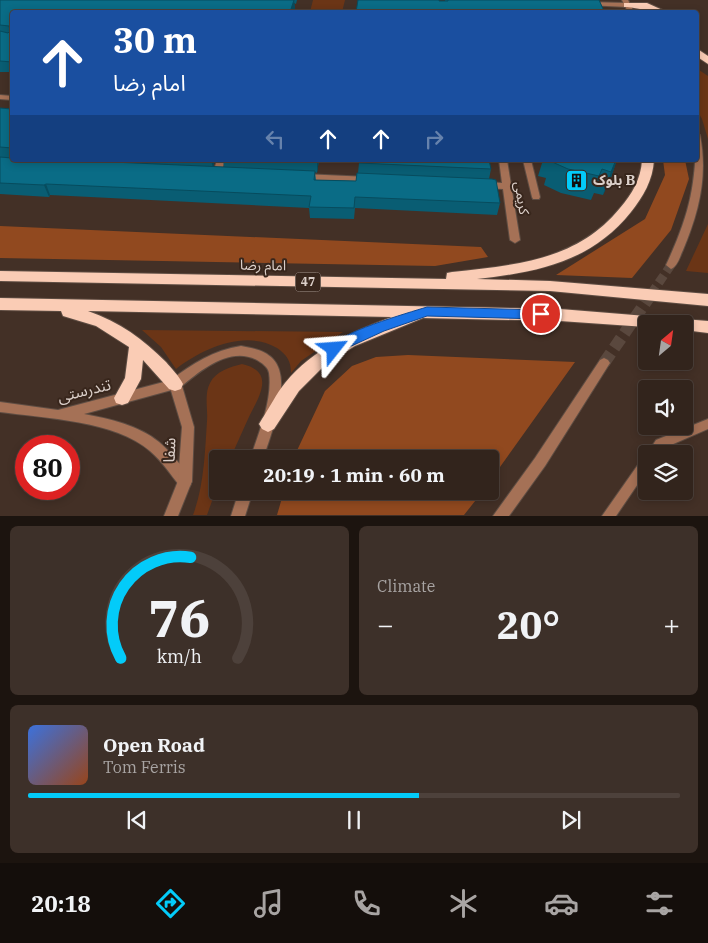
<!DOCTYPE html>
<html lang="en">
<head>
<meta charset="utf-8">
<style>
	:root { --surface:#32241c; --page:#3d3029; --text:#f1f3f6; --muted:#a8a4a3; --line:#4d413b; --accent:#03cbf9 }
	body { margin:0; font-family:"IBM Plex Serif","Noto Sans Arabic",serif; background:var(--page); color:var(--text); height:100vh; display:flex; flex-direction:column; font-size:19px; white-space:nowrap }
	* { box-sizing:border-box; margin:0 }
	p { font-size:16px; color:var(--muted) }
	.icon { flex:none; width:28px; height:28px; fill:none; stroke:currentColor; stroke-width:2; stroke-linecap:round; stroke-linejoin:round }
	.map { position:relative; height:516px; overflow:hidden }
	.drawer { display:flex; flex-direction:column; gap:10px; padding:10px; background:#1c140f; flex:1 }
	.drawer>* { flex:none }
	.hud { position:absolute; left:10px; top:10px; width:689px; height:152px; border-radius:5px; box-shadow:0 2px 8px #0003,0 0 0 1px var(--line); background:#1a4fa0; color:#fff; overflow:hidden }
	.needle { width:32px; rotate:29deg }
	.buttons { position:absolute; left:638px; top:315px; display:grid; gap:10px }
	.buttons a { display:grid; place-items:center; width:55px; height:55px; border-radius:5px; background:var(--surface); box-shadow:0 2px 8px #0003,0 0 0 1px var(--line); font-size:25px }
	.speed { position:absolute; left:15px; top:435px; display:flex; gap:10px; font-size:25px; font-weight:700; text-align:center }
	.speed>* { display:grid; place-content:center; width:65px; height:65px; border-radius:50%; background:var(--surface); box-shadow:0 2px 8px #0003,0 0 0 1px var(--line); line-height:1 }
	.speed .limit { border:8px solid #d22; background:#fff; color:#111 }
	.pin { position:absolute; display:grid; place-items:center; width:42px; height:42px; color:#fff; margin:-21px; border:2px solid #fff; border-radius:50%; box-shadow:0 1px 5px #0007 }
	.me { position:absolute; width:55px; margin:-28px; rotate:62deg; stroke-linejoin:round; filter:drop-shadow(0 0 4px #0008) }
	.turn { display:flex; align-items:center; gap:18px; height:105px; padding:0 20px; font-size:22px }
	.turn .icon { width:65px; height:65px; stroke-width:2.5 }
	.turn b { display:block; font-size:35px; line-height:42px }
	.lanes { display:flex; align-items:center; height:48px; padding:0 20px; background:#0003; justify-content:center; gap:25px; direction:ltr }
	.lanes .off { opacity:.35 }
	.big { font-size:38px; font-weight:800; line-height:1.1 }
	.drawer .card { flex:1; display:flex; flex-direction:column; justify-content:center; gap:8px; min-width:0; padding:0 18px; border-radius:8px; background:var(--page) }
	.drawer .dial { align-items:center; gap:0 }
	.dial svg { height:130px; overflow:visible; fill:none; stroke:var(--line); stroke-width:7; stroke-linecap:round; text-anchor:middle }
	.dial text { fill:var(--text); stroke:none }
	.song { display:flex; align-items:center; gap:15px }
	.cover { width:60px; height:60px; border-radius:8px; background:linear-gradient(135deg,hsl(220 70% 55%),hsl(20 70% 35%)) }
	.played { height:5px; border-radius:2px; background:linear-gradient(90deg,var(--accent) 60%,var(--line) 60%) }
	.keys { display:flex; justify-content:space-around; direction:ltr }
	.heat { display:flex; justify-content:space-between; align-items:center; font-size:28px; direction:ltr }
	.drawer .tiles { flex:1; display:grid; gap:10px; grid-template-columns:1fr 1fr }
	.card:last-child { grid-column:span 2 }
	.trip { position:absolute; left:209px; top:450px; width:290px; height:50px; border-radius:5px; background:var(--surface); box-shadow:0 2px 8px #0003,0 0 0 1px var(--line); font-weight:800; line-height:50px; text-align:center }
	.tab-bar { display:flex; height:80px; justify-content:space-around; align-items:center; background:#140e0b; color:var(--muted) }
	.tab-bar .icon { width:35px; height:35px }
	.tab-bar .on { color:var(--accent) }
	.tab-bar b { font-size:22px; color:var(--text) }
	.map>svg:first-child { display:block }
	.green { fill:#6b3516 }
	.forest { fill:#91491f }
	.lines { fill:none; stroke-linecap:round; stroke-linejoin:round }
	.tertiary-tunnel-far1 { stroke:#5a483e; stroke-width:9; stroke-dasharray:9 4.5; stroke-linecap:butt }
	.tertiary-tunnel { stroke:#5a483e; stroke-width:12; stroke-dasharray:12 6; stroke-linecap:butt }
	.service-casing { stroke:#5e4d43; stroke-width:2 }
	.minor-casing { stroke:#5e4d43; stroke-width:2 }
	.tertiary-casing { stroke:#5e4d43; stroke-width:2 }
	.trunk-casing { stroke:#5e4d43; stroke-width:2 }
	.service { fill:#a57156; fill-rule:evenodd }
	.minor { fill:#a57156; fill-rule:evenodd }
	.tertiary { fill:#a57156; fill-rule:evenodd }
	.trunk { fill:#faccb5; fill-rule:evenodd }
	.wall { fill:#095d73 }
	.shaded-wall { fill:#074c5e }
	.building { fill:#0a6c86; stroke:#074c5e }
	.route { fill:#1a73e8; stroke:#114b97 }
	.labels { text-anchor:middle; stroke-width:4; stroke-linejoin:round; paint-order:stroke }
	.shield { fill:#38261c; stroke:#aa9c95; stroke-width:1 }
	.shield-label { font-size:12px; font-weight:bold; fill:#dbcfc9 }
	.poi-label { font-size:14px; font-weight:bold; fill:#dbcfc9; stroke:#38261c; text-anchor:start }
	.street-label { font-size:14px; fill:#dbcfc9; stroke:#38261c }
	.near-street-label { font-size:16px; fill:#dbcfc9; stroke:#38261c }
</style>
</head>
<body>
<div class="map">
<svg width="708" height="516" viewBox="0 0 708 516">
	<rect width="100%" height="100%" fill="#433026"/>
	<path class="green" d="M313,0H345L342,12H310Z
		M696,68L708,76V139L702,119L696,108Z
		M708,224V273L686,271Z
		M142,330L343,332L301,361L291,373C291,361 287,355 277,348C245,329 202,349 176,369L161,347Z
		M242,364C277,372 258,398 248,419C242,432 236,446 230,459H218L217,487L207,515H193C204,486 205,452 207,421C208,409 204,394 210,383C216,371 230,367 242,364Z"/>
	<path class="forest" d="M663,160H685L689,179L671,230L632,278L556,275L645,219L665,175Z
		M0,226L481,247L488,257L435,266L0,258Z
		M408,355L575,362L490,481V459H293L325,391L352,366L376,357Z
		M284,491H483L464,515H277Z"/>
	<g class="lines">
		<path class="tertiary-tunnel-far1" d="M651,294L671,265"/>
		<path class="tertiary-tunnel" d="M604,363L652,293"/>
		<defs>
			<path id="service" d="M523,160H531L540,197L539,199H533L532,197Z
				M708,419V429L664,448L660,454H647L656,440Z
				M646,458V472L616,516H602L642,459Z"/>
			<path id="minor" d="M588,2L627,3L630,5L627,7L586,5V3Z
				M217,160H225L221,173L217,176L213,173Z
				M499,160H507L520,240L515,243L510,240L503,189L485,188L481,185L485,182L502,183Z
				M303,174L369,177L373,180L369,183L300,179L299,177L300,175Z
				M175,379L179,380L181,384L179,388L84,414C110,419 138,425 159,442C171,452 180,465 190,476L192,481L190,486L185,487L180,486C170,474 162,461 150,451C116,421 44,418 0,412V402L58,410Z"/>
			<path id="tertiary" d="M622,0H628L634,12H628Z
				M0,95L12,96V100L0,99Z
				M696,133L700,135C708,176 699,212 683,250C680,256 678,266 671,269L666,265C689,216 696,186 696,133Z
				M241,346C252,348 265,350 273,359C293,380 271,434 263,459H250C258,435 273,399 269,373C268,367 262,363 257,360C230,346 201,370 182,386L194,427L192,481L178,516H164L178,481L182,427L169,384L171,380C192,364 214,350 241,346Z
				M604,358L608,360L610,363L608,366L545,466L509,516H493L535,458L600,360Z
				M239,491H253L245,516H231Z"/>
			<path id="trunk" d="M624,3H647L667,12C655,14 640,8 627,7H624Z
				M696,48L708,56V64L696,56Z
				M642,160H654C653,180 643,197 631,212C591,262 538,272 477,279L550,281L708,294V306L550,291L0,281V271L446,279L447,273L452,272C515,265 577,261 620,208C632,194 641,179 642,160Z
				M0,298L560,309L708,321V333L684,330V324H646V327L560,321L423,318L355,346L325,365L299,391L274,429L268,432L262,429L259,424L262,419C270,407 276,394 285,383C313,349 351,332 392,317L88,311C120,322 143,339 166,362C172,369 179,376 183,384L181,389L175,391L169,389L143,360L141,379L128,403L122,405L116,403L114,398L125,378L129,347L96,326L63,316L61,311L0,310Z"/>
		</defs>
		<use href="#service" class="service-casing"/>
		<use href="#minor" class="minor-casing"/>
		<use href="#tertiary" class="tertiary-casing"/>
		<use href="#trunk" class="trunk-casing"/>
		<use href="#service" class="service"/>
		<use href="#minor" class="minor"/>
		<use href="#tertiary" class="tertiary"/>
		<use href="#trunk" class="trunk"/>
	</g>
	<path class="wall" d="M0,0H297L296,4L294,3L295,9L294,12H12V72H0Z
		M445,0H599L604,11L603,12H356L439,1H445Z
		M0,108L12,109V160H215L213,167H224L223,160H319L317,173L315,172L316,180L356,181L358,173L359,163L491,169L489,179L500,203L497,215L355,208L354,219L310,218L309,208L50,195L49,197L0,194Z
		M543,160H617L610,180L603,195L594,193L591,200L561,193L544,185L546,178L538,176Z"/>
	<path class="shaded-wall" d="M294,0L295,9L294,12H290Z
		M211,160H215L213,168Z
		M317,160H319L317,173Z
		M617,160L610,180L603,195L611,172Z
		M46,184L50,195L49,197L44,185Z"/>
	<path class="building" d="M0,0H294L290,12H12V62L0,61V31L8,33L10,31L9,26L0,25Z
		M358,0H439V1H448V0H599L604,11H581L582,12H356Z
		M0,108L12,109V148L0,147Z
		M0,157L12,158V160H67L315,171L314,180L356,181L357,173L492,179L496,180L500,203L355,197L354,208L309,207L311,196L46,184L44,185L0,183Z
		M286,160H317V161Z
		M359,160H489L491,169L359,163Z
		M551,160H616L611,172L602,169L599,176L568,169L550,161Z"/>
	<path class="route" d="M427,307L541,310L545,311L547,314L545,318L541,319L427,316L384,331L334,354L330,353L328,349C336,333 408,313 427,307Z"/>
	<defs>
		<symbol id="building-square" viewBox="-11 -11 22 22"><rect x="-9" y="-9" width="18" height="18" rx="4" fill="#03cbf9" stroke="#38261c"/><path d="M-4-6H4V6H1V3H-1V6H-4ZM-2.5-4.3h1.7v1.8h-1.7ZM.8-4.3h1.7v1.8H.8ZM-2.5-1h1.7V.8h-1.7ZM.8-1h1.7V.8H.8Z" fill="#111"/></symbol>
	</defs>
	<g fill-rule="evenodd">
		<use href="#building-square" x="564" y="168" width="25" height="25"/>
	</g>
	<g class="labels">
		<rect class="shield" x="295.5" y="272.5" width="25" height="19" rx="4"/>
		<g class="shield-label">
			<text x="308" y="286">47</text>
		</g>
		<g class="poi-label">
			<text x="593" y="185">بلوک B</text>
		</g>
		<g class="street-label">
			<text transform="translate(522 198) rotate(81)" y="5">کریمی</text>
			<text transform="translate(263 265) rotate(1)" y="5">امام رضا</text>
		</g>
		<g class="near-street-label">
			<text transform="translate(84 390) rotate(-14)" y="6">تندرستی</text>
			<text transform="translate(169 450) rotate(-88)" y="6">شفا</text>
		</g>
	</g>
</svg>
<div class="buttons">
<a><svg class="needle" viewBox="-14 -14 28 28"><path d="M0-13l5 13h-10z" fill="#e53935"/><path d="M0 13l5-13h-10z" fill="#a8a4a3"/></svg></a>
<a><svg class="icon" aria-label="sound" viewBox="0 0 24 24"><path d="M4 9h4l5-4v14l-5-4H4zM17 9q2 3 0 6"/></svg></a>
<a><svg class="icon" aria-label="layers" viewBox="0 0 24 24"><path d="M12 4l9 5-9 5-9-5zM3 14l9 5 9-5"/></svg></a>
</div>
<div class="speed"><div class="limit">80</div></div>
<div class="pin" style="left:541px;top:314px;background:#d93025"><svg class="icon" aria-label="arrive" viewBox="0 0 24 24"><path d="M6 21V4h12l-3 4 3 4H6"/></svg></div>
<svg class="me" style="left:334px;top:349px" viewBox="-20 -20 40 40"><path d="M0-17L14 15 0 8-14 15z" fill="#1a73e8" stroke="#fff" stroke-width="4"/></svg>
<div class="trip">20:19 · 1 min · 60 m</div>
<div class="hud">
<div class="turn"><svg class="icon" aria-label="ahead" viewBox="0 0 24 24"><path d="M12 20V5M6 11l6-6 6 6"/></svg><div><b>30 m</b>امام رضا</div></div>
<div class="lanes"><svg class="icon off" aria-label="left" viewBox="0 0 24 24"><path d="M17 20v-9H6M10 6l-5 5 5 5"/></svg><svg class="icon" aria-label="ahead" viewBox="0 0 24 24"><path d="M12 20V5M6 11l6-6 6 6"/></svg><svg class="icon" aria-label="ahead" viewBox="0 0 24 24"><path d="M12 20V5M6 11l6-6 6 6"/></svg><svg class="icon off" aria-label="right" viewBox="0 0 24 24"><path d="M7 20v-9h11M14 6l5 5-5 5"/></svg></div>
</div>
</div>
<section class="drawer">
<div class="tiles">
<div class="card dial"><svg viewBox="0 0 100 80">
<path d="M14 69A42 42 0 1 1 86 69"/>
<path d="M14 69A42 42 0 0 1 57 7" stroke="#03cbf9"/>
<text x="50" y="56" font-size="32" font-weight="700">76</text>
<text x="50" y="72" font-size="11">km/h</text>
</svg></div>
<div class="card"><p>Climate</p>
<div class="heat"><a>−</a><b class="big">20°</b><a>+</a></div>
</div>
<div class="card">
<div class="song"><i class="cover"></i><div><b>Open Road</b><p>Tom Ferris</p></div></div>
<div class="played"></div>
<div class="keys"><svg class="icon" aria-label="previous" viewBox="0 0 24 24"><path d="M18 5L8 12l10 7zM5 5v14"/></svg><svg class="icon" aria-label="pause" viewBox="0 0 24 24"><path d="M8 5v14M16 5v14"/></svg><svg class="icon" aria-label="next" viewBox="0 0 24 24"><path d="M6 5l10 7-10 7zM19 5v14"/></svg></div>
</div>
</div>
</section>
<nav class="tab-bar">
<b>20:18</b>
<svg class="icon on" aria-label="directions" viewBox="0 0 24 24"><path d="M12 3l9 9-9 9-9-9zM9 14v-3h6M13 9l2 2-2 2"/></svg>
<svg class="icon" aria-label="music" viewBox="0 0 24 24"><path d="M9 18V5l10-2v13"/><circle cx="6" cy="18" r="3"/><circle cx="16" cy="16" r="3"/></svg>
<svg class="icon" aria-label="phone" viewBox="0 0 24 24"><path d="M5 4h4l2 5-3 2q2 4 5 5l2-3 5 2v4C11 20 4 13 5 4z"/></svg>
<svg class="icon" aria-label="climate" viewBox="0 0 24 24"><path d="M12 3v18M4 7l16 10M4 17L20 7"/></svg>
<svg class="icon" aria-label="car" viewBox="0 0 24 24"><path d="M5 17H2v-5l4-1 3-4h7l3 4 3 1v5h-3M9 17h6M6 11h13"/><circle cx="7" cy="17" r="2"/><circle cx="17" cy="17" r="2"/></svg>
<svg class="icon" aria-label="filters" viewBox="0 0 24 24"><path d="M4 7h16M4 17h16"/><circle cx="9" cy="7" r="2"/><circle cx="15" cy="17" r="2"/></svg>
</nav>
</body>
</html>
